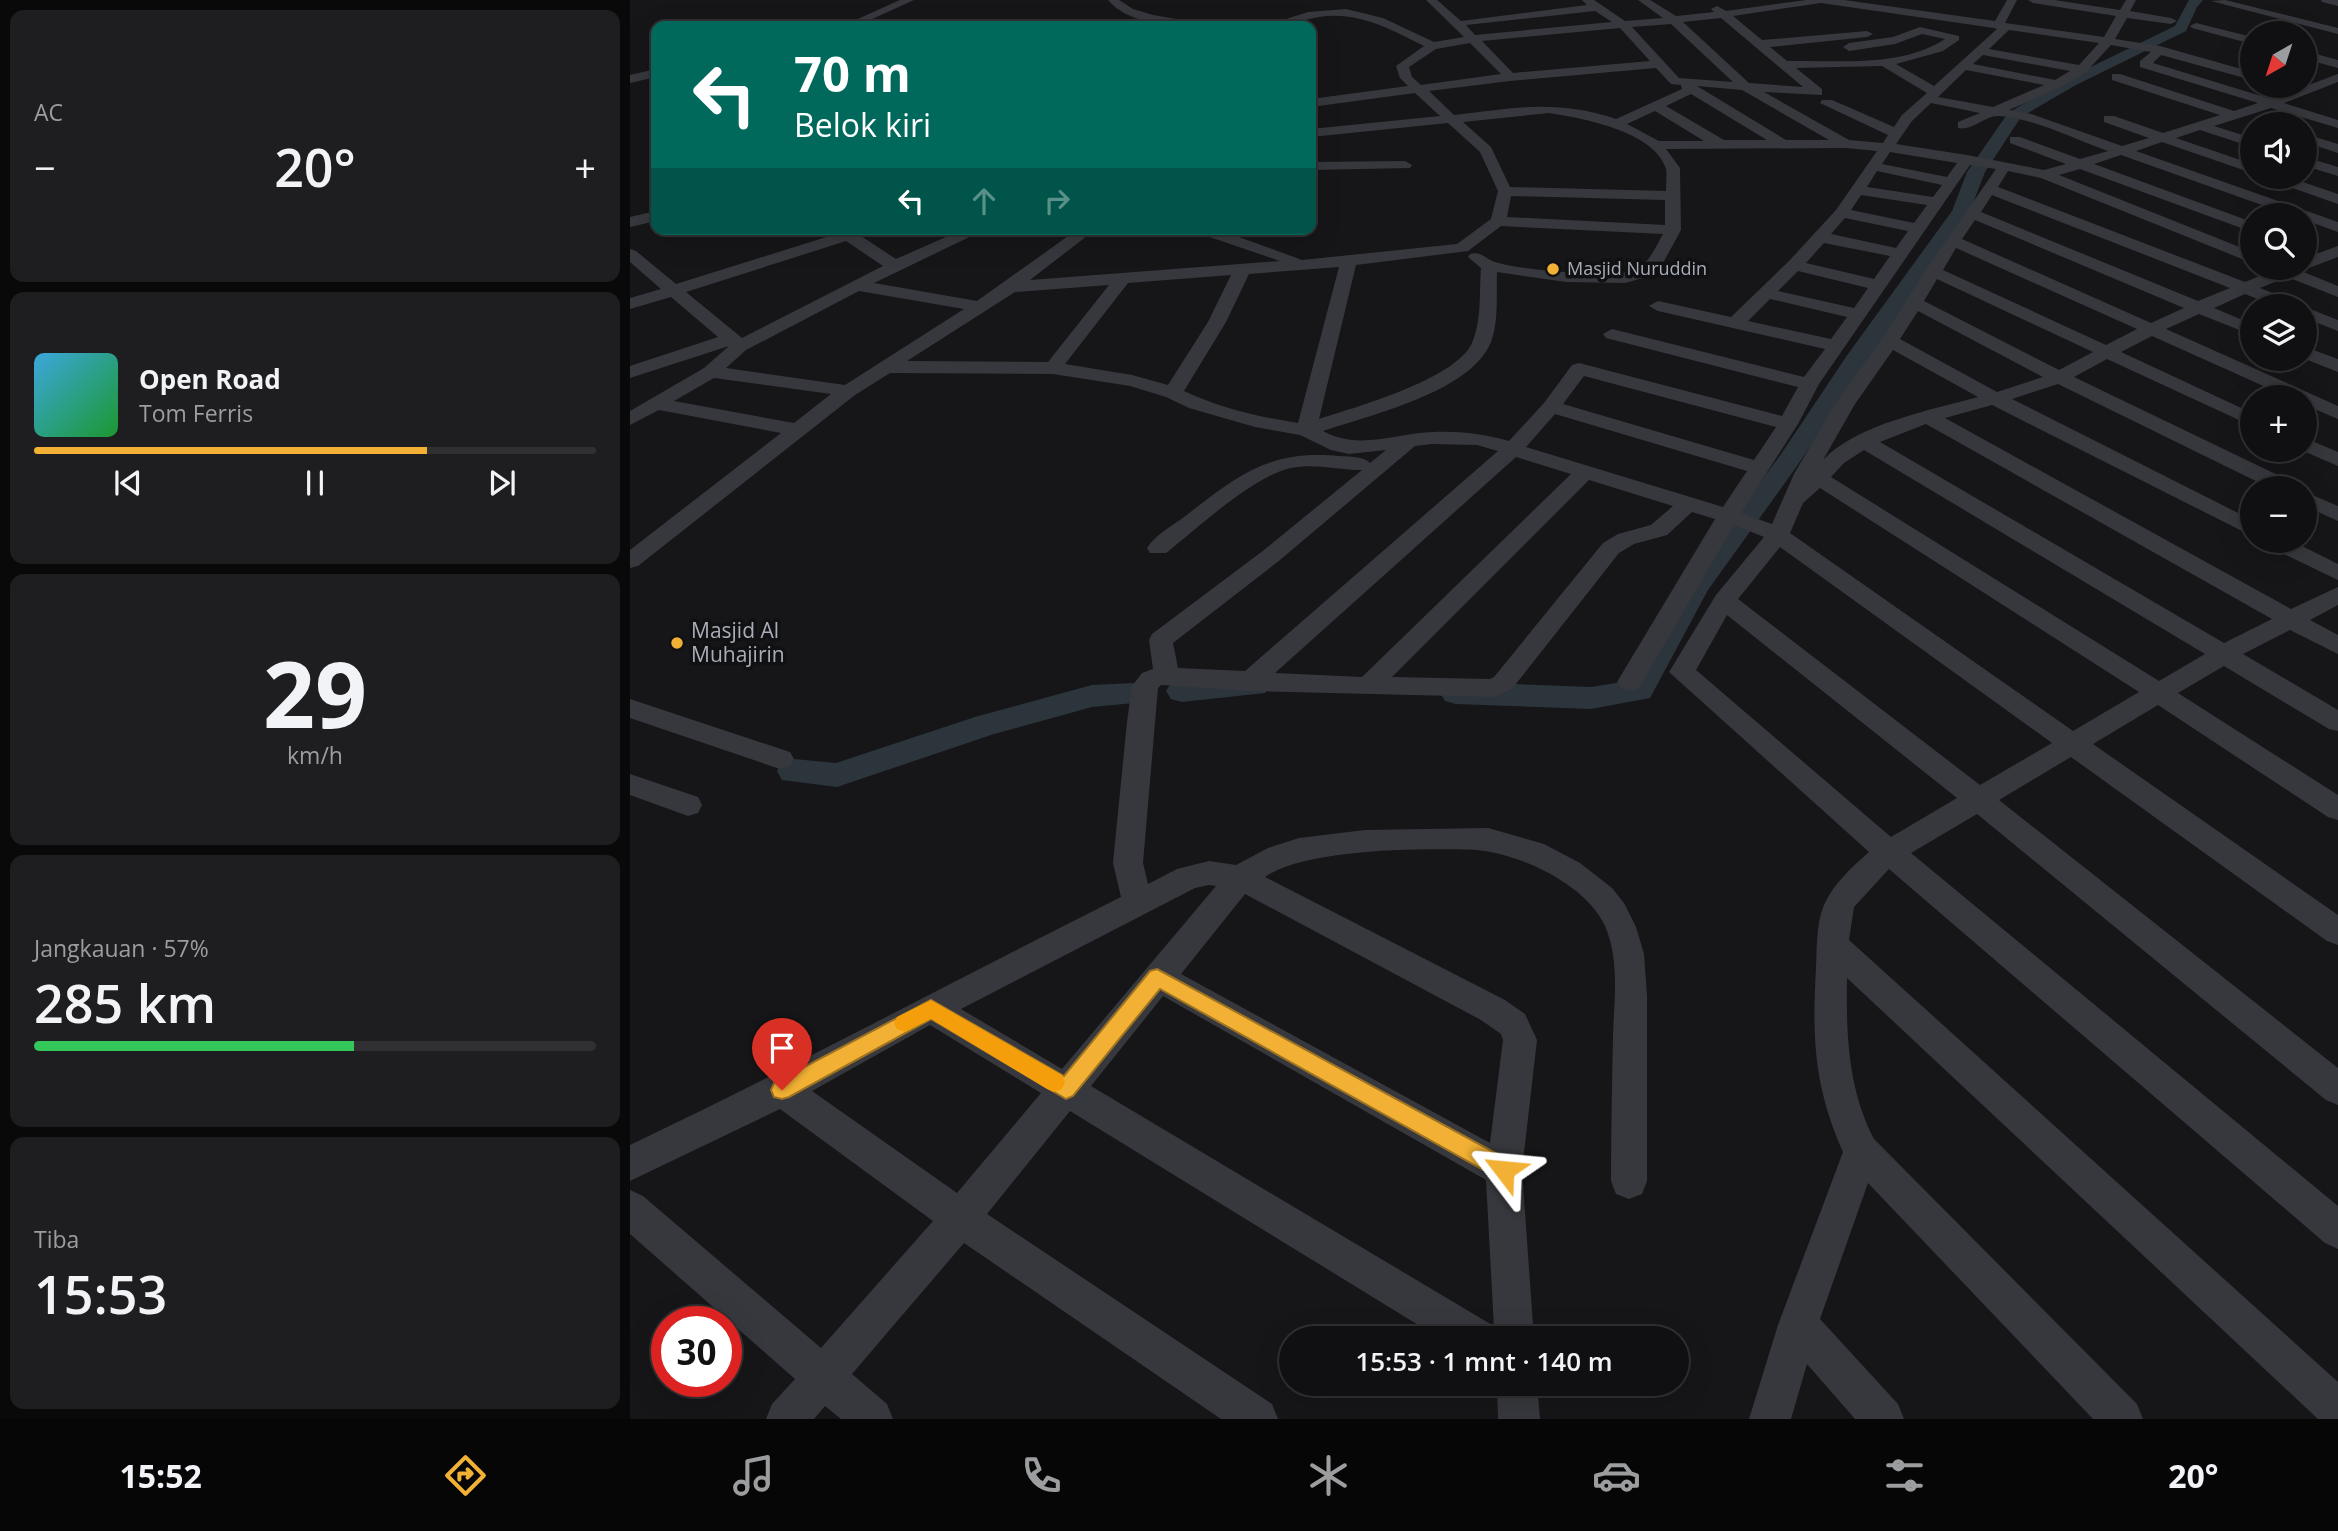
<!DOCTYPE html>
<html lang="id">
<head>
<meta charset="utf-8">
<style>
	:root { --surface:#101012; --page:#1e1e20; --text:#f1f3f6; --muted:#9c9d9f; --line:#303032; --accent:#f2b134 }
	body { margin:0; font-family:"Open Sans",sans-serif; background:var(--page); color:var(--text); height:100vh; display:flex; flex-direction:column; font-size:26px; white-space:nowrap }
	* { box-sizing:border-box; margin:0 }
	p { font-size:23px; color:var(--muted) }
	.icon { flex:none; width:38px; height:38px; fill:none; stroke:currentColor; stroke-width:2; stroke-linecap:round; stroke-linejoin:round }
	.map { position:relative; flex:1; overflow:hidden }
	.side { display:flex; flex-direction:column; gap:10px; padding:10px; background:#09090a; width:630px }
	.side>* { flex:none }
	.banner { position:absolute; left:21px; top:21px; width:665px; height:214px; border-radius:14px; box-shadow:0 7px 28px #0002,0 0 0 2px var(--line); background:#00695c; color:#fff; overflow:hidden }
	.needle { width:46px; rotate:219deg }
	.tools { position:absolute; left:1610px; top:21px; display:grid; gap:14px }
	.tools a { display:grid; place-items:center; width:77px; height:77px; border-radius:50%; background:var(--surface); box-shadow:0 7px 28px #0002,0 0 0 2px var(--line); font-size:35px }
	.speed { position:absolute; left:21px; top:1306px; display:flex; gap:14px; font-size:35px; font-weight:700; text-align:center }
	.speed>* { display:grid; place-content:center; width:91px; height:91px; border-radius:50%; background:var(--surface); box-shadow:0 7px 28px #0002,0 0 0 2px var(--line); line-height:1 }
	.speed .limit { border:10px solid #d22; background:#fff; color:#111 }
	.pin { position:absolute; display:grid; place-items:center; width:60px; height:60px; color:#fff; margin:-72px -30px; border-radius:50% 50% 50% 0; rotate:-45deg; box-shadow:0 0 7px #0007 }
	.pin .icon { rotate:45deg }
	.me { position:absolute; width:77px; margin:-38px; rotate:299deg; stroke-linejoin:round; filter:drop-shadow(0 0 5px #0008) }
	.turn { display:flex; align-items:center; gap:24px; height:147px; padding:0 28px; font-size:32px }
	.turn .icon { width:91px; height:91px; stroke-width:2.5 }
	.turn b { display:block; font-size:49px; line-height:60px }
	.lanes { display:flex; align-items:center; height:66px; padding:0 28px; background:#0003; justify-content:center; gap:35px; direction:ltr }
	.lanes .off { opacity:.35 }
	.big { font-size:52px; font-weight:600; line-height:1.1 }
	.side .card { flex:1; display:flex; flex-direction:column; justify-content:center; gap:10px; min-width:0; padding:0 24px; border-radius:14px; background:var(--page) }
	.side .dial { align-items:center; gap:0 }
	.dial b { font-size:91px; line-height:1 }
	.song { display:flex; align-items:center; gap:21px }
	.cover { width:84px; height:84px; border-radius:10px; background:linear-gradient(135deg,hsl(200 70% 55%),hsl(130 70% 35%)) }
	.played { height:7px; border-radius:4px; background:linear-gradient(90deg,var(--accent) 70%,var(--line) 70%) }
	.keys { display:flex; justify-content:space-around; direction:ltr }
	.heat { display:flex; justify-content:space-between; align-items:center; font-size:38px; direction:ltr }
	.charge { height:10px; border-radius:5px; background:linear-gradient(90deg,#34c759 57%,var(--line) 0) }
	.trip { position:absolute; left:649px; top:1326px; width:410px; height:70px; border-radius:35px; background:var(--surface); box-shadow:0 7px 28px #0002,0 0 0 2px var(--line); font-weight:600; line-height:70px; text-align:center }
	.dock { display:flex; height:112px; justify-content:space-around; align-items:center; background:#060607; color:var(--muted) }
	.dock .icon { width:49px; height:49px }
	.dock .active { color:var(--accent) }
	.dock b { font-size:32px; color:var(--text) }
	main { display:flex; flex:1; min-height:0 }
	.map>svg:first-child { display:block }
	.lines { fill:none; stroke-linecap:round; stroke-linejoin:round }
	.canal { fill:#2c353c; fill-rule:evenodd }
	.minor { fill:#37383d; fill-rule:evenodd }
	.route { fill:#f2b134; stroke:#9d7322; stroke-width:2 }
	.slow { fill:#f59e0b }
	.poi-dot { fill:#f2b134; stroke:#111113; stroke-width:2.5 }
	.labels { text-anchor:middle; stroke-width:7; stroke-linejoin:round; paint-order:stroke }
	.far-poi-label { font-size:18px; fill:#a8adb8; stroke:#111113; text-anchor:start }
	.poi-label { font-size:21px; fill:#a8adb8; stroke:#111113; text-anchor:start }
</style>
</head>
<body>
<main>
<section class="side">
<div class="card"><p>AC</p>
<div class="heat"><a>−</a><b class="big">20°</b><a>+</a></div>
</div>
<div class="card">
<div class="song"><i class="cover"></i><div><b>Open Road</b><p>Tom Ferris</p></div></div>
<div class="played"></div>
<div class="keys"><svg class="icon" aria-label="previous" viewBox="0 0 24 24"><path d="M18 5L8 12l10 7zM5 5v14"/></svg><svg class="icon" aria-label="pause" viewBox="0 0 24 24"><path d="M8 5v14M16 5v14"/></svg><svg class="icon" aria-label="next" viewBox="0 0 24 24"><path d="M6 5l10 7-10 7zM19 5v14"/></svg></div>
</div>
<div class="card dial"><b>29</b><p>km/h</p></div>
<div class="card"><p>Jangkauan · 57%</p><b class="big">285 km</b><div class="charge"></div></div>
<div class="card"><p>Tiba</p><b class="big">15:53</b></div>
</section>
<div class="map">
<svg width="1708" height="1419" viewBox="0 0 1708 1419">
	<rect width="100%" height="100%" fill="#161618"/>
	<g class="lines">
		<path class="canal" d="M1559,0H1573L1567,7L1556,31L1446,85L1391,117L1355,172L1340,211L1167,466L1078,590L1020,698L961,709L826,704L815,701L810,693L815,685L826,682L961,687L999,681L1055,582L1149,457L1218,354L1322,211L1337,172L1378,113L1436,79L1545,26Z
			M624,674L635,677L639,685L635,693L552,702L541,699L536,691L541,683L552,680Z
			M504,683L515,686L520,694L515,702L462,707L364,734L207,787L152,780L147,771L152,762L164,759L206,763L345,717L462,685Z"/>
		<path class="minor" d="M270,0H284L227,26H212Z
			M478,0H489L503,9L523,15L569,23L575,26C544,27 499,25 478,0Z
			M796,0H807L831,21L957,5L952,0H964L995,21L1033,18L1008,0H1020L1046,16L1084,12L1081,9L1087,6L1096,11L1176,0H1214L1365,21L1377,0H1387L1375,23L1474,37L1486,16L1403,3L1398,0H1424L1490,10L1496,0H1506L1500,11L1541,18L1547,21L1541,24L1497,18L1485,39L1530,46L1622,72V80L1531,55L1523,63L1641,99L1708,74V82L1654,103L1708,120V128L1641,108L1584,126L1622,138V147L1570,130L1546,138L1622,164V173L1532,142L1506,151L1708,222V232L1675,220V215H1660L1491,155L1464,164L1622,222V232L1450,169L1429,175L1622,252V263L1411,178L1378,171L1368,187L1615,282L1642,271L1640,268H1675V258L1708,246V257L1671,271L1708,286V297L1657,277L1630,288L1666,302L1669,306H1645L1615,294L1584,308L1622,324V335L1569,314L1536,329L1708,406V419L1675,405V397H1658L1522,336L1491,352L1622,413V426L1477,359L1444,377L1664,483L1667,488H1640L1428,384L1382,399L1622,520V536L1362,405L1315,418L1661,609L1708,587V605L1680,620L1708,635V654L1660,630L1613,654L1708,710V731L1699,729L1594,666L1548,693L1708,795V820L1698,817L1528,705L1463,744L1708,915V945L1697,941L1441,757L1369,800L1708,1068V1105L1696,1100L1347,814L1281,853L1708,1206V1249L1695,1243L1259,869L1224,907L1219,940L1708,1382V1419H1688L1217,978C1216,1034 1218,1089 1244,1139L1507,1404L1513,1419H1463L1238,1183L1190,1319L1268,1404L1274,1419H1225L1177,1364L1161,1419H1119L1148,1325L1213,1152C1184,1086 1182,1039 1186,968C1187,948 1186,924 1194,905C1204,883 1222,867 1239,852L1039,672L1086,595L1134,537L1104,525L1009,688L1000,691L991,688L987,682L1085,519L1062,512L1037,535L1004,544L989,553L882,689L864,697L619,691L531,685L528,688L513,863L518,884L547,869L579,861L606,865L638,848L669,838L735,830L858,828L914,844L950,863L982,888L994,903L1006,927L1014,954L1017,996V1181L1012,1194L999,1199L986,1194L981,1181C981,1133 982,1085 983,1037C984,1001 990,960 975,926C956,884 890,854 847,850C796,848 676,848 635,877L875,1000L895,1014L907,1040L892,1170L904,1339H811L440,1111L357,1214L642,1404L648,1419H591L334,1243L222,1374L257,1404L263,1419H211L195,1406L184,1419H136L142,1404L165,1379L0,1234V1190L13,1196L191,1348L303,1221L150,1109L0,1181V1145C166,1066 327,979 491,897L483,863L497,722L502,686L512,673L523,669L519,640L522,634L634,550L732,470C708,470 684,463 661,468C623,476 568,528 536,553H520L517,548C525,535 542,526 554,517C607,476 639,449 709,456C720,457 733,456 740,463L756,450L719,454L701,450L670,435L625,427L559,408L536,397L500,386L423,374L260,373L225,395L8,566L0,568V550L151,433L29,410L0,425V411L74,368L99,346L0,378V366L88,337L41,297L0,309V298L31,289L0,262V249L6,251L46,284L206,234L201,229H246L231,236L266,259L334,229H356L244,283L347,301L448,229H466L400,280L650,261L565,232L563,229H587L672,260L827,244L861,219L868,191L850,152L818,123L681,137V129L810,116L785,93L681,107V99L778,86L770,78L766,66L794,46C760,29 728,11 689,17C671,20 654,27 635,26L678,12L716,9L753,18L804,42L834,37ZM1191,3L1364,28L1367,29L1304,86L1266,64L1313,51L1329,40V36L1290,27L1263,37L1219,43L1213,47L1219,51L1265,44L1292,34L1315,39C1271,68 1208,60 1157,61L1140,47L1237,37L1243,34L1237,31L1132,40L1103,16ZM965,11L982,22L845,35L836,25ZM1091,18L1173,87L1119,83L1053,22ZM1041,24L1103,82L1049,78L1002,27ZM990,28L1020,61L883,73L852,41ZM1379,30L1469,43L1449,65L1359,49ZM840,43L871,74L791,85L782,77L779,67L806,49ZM1481,45L1521,52L1510,61V67L1628,103L1604,111L1490,74H1482V80L1590,115L1533,133L1484,116H1474V122L1519,138L1492,146L1401,114L1379,110L1431,87L1456,72ZM1353,55L1440,71L1425,80L1343,64ZM1252,66L1297,93L1272,115L1264,127L1202,100H1192L1190,103L1258,135L1253,143L1219,140L1134,92L1192,95V89L1166,68ZM1026,68L1041,84L1051,85L1052,89L986,119C926,99 885,108 824,115L799,91L880,81ZM1336,70L1414,85L1363,107L1308,97ZM1067,86L1112,90L1199,140H1156ZM1061,94L1137,140H1094L1036,106ZM1301,103L1350,113L1328,122V128C1343,131 1355,115 1369,116C1403,118 1445,139 1478,151L1450,159L1390,137H1380V143L1436,164L1414,170L1337,155L1266,144L1282,121ZM1025,111L1074,141H1029L997,124ZM919,113C951,118 1025,131 1036,169C1037,175 1036,185 1036,191L880,187L861,147L833,122ZM1216,148L1247,151L1206,210L1159,261L1101,317L1028,301L1019,306L1028,311L1195,349L1174,377L982,329L973,334L976,338L1168,387L1152,416L949,363L942,365L914,403L879,441C853,434 830,431 804,432C765,433 729,451 693,431C740,415 841,392 861,342C869,320 866,295 867,272L936,282L995,283L1020,276L1033,263L1051,230L1050,168L1036,149ZM1260,152L1327,163L1317,177L1252,164ZM1340,165L1366,169L1295,271L1252,339L1205,404L1164,474L1142,524L1111,513L1168,424L1189,384ZM1247,171L1312,185L1303,197L1237,187ZM1231,195L1297,205L1284,223L1221,210ZM1362,195L1600,288L1568,301L1351,212ZM881,196L1035,200V225L877,217ZM1215,218L1278,231L1266,248L1201,234ZM1345,220L1554,308L1521,323L1332,239ZM871,226L1033,234C1026,246 1020,262 1007,269C986,279 889,270 865,262C855,259 852,251 840,254L838,257L851,268C849,292 852,320 842,343C826,379 726,407 689,419L726,265L838,251ZM216,241L253,266L112,338L56,292ZM1194,243L1260,256L1244,279L1176,263ZM1326,248L1507,329L1476,345L1313,270ZM709,267L668,423C629,417 590,408 554,391L596,322L619,274ZM1168,271L1238,288L1224,308L1148,291ZM601,275L578,322L538,385L502,375L435,364L498,283ZM1307,279L1463,352L1429,370L1294,301ZM479,285L418,362L277,361L385,292ZM229,291L334,309L215,385L96,368L116,350ZM1140,299L1217,317L1201,339L1118,321ZM1288,311L1413,377L1367,392L1270,339ZM1263,350L1348,397C1301,410 1227,424 1193,460L1225,404ZM954,376L1146,427L1124,460L933,404ZM84,378L201,394L164,423L44,401ZM925,414L1117,471L1093,507L896,447ZM1296,424L1642,619L1594,643L1250,442ZM802,444L847,445L868,451L615,671L548,668L543,643L650,560L785,446ZM1234,450L1575,654L1529,681L1201,477L1214,463ZM886,457L941,474L732,677L645,673ZM959,480L1043,506L1021,525L988,534L973,543L864,677L860,679L762,677ZM1190,488L1509,692L1443,731L1160,533L1173,503ZM1150,547L1422,743L1350,785L1108,599ZM1097,615L1327,798L1261,837L1066,670ZM579,885L586,886L432,1069L331,1009L565,888ZM615,894L851,1020L871,1034L873,1040L860,1143L551,974ZM533,996L856,1180L864,1328L862,1325L461,1086ZM300,1025L411,1093L327,1193L182,1091Z
			M1595,0L1708,28V34L1581,1Z
			M1691,0H1708V6L1692,2Z
			M1566,23L1622,37V44L1562,28L1560,26Z
			M1675,51L1708,60V68L1675,59Z
			M26,69V77L0,83V75Z
			M1675,134L1708,144V153L1675,142Z
			M1675,157L1708,167V176L1675,166Z
			M775,161L782,165L780,168L681,170V162Z
			M1638,177H1658L1708,194V204L1640,180Z
			M26,211V221L0,227V217Z
			M1675,307L1708,320V331L1675,318Z
			M1675,347L1708,359V372L1675,359Z
			M1675,438L1708,452V466L1671,450H1675Z
			M1675,492L1708,506V521L1675,506Z
			M1634,541H1662L1708,564V580L1637,546Z
			M0,699L160,752L164,759L160,766L150,769L0,718Z
			M0,774L68,797L72,805L68,813L58,816L0,795Z
			M867,1384H907L910,1419H868Z"/>
	</g>
	<path class="route" d="M527,969L882,1162L885,1170L882,1177L874,1180L866,1177L530,989L443,1096L436,1099L301,1019L159,1097L152,1099L144,1097L141,1090L144,1083L301,1000L434,1076L520,971Z"/>
	<path class="slow" d="M301,1000L432,1075L435,1082L432,1089L424,1092L417,1089L301,1019L275,1032L267,1029L264,1023L267,1017Z"/>
	<g class="poi-dot">
		<circle cx="923" cy="269" r="7"/>
		<circle cx="47" cy="643" r="7"/>
	</g>
	<g class="labels">
		<g class="far-poi-label">
			<text x="937" y="275">Masjid Nuruddin</text>
		</g>
		<g class="poi-label">
			<text x="61" y="638">Masjid Al<tspan x="61" dy="24">Muhajirin</tspan></text>
		</g>
	</g>
</svg>
<div class="tools">
<a><svg class="needle" viewBox="-14 -14 28 28"><path d="M0-13l5 13h-10z" fill="#e53935"/><path d="M0 13l5-13h-10z" fill="#9c9d9f"/></svg></a>
<a><svg class="icon" aria-label="sound" viewBox="0 0 24 24"><path d="M4 9h4l5-4v14l-5-4H4zM17 9q2 3 0 6"/></svg></a>
<a><svg class="icon" aria-label="search" viewBox="0 0 24 24"><circle cx="10" cy="10" r="6"/><path d="M15 15l6 6"/></svg></a>
<a><svg class="icon" aria-label="layers" viewBox="0 0 24 24"><path d="M12 4l9 5-9 5-9-5zM3 14l9 5 9-5"/></svg></a>
<a>+</a>
<a>−</a>
</div>
<div class="speed"><div class="limit">30</div></div>
<div class="pin" style="left:152px;top:1090px;background:#d93025"><svg class="icon" aria-label="arrive" viewBox="0 0 24 24"><path d="M6 21V4h12l-3 4 3 4H6"/></svg></div>
<svg class="me" style="left:874px;top:1170px" viewBox="-20 -20 40 40"><path d="M0-17L14 15 0 8-14 15z" fill="#f2b134" stroke="#fff" stroke-width="4"/></svg>
<div class="trip">15:53 · 1 mnt · 140 m</div>
<div class="banner">
<div class="turn"><svg class="icon" aria-label="left" viewBox="0 0 24 24"><path d="M17 20v-9H6M10 6l-5 5 5 5"/></svg><div><b>70 m</b>Belok kiri</div></div>
<div class="lanes"><svg class="icon" aria-label="left" viewBox="0 0 24 24"><path d="M17 20v-9H6M10 6l-5 5 5 5"/></svg><svg class="icon off" aria-label="ahead" viewBox="0 0 24 24"><path d="M12 20V5M6 11l6-6 6 6"/></svg><svg class="icon off" aria-label="right" viewBox="0 0 24 24"><path d="M7 20v-9h11M14 6l5 5-5 5"/></svg></div>
</div>
</div>
</main>
<nav class="dock">
<b>15:52</b>
<svg class="icon active" aria-label="directions" viewBox="0 0 24 24"><path d="M12 3l9 9-9 9-9-9zM9 14v-3h6M13 9l2 2-2 2"/></svg>
<svg class="icon" aria-label="music" viewBox="0 0 24 24"><path d="M9 18V5l10-2v13"/><circle cx="6" cy="18" r="3"/><circle cx="16" cy="16" r="3"/></svg>
<svg class="icon" aria-label="phone" viewBox="0 0 24 24"><path d="M5 4h4l2 5-3 2q2 4 5 5l2-3 5 2v4C11 20 4 13 5 4z"/></svg>
<svg class="icon" aria-label="climate" viewBox="0 0 24 24"><path d="M12 3v18M4 7l16 10M4 17L20 7"/></svg>
<svg class="icon" aria-label="car" viewBox="0 0 24 24"><path d="M5 17H2v-5l4-1 3-4h7l3 4 3 1v5h-3M9 17h6M6 11h13"/><circle cx="7" cy="17" r="2"/><circle cx="17" cy="17" r="2"/></svg>
<svg class="icon" aria-label="filters" viewBox="0 0 24 24"><path d="M4 7h16M4 17h16"/><circle cx="9" cy="7" r="2"/><circle cx="15" cy="17" r="2"/></svg>
<b>20°</b>
</nav>
</body>
</html>
